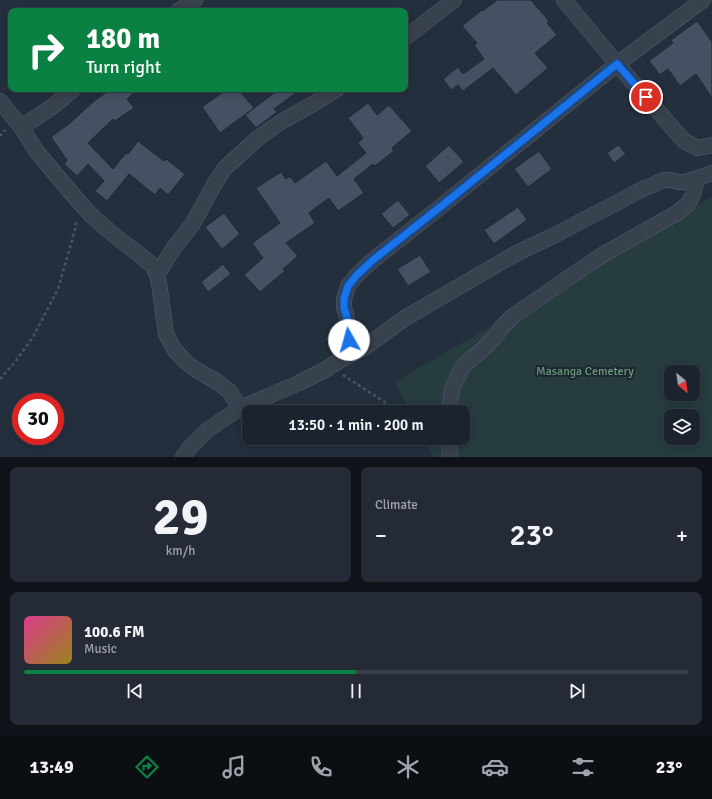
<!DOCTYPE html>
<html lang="en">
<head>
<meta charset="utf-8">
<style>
	:root { --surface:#1b232e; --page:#242b36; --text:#f1f3f6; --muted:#a0a4aa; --line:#39404a; --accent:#0b8043 }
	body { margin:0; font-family:Signika,sans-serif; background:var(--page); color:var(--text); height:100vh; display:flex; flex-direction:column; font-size:15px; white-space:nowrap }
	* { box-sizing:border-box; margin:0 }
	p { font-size:13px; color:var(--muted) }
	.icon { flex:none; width:22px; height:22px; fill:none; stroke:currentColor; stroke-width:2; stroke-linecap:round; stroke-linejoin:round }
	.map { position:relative; height:457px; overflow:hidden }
	.panel { display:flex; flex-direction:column; gap:10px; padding:10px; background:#0f1319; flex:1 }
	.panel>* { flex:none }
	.top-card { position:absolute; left:8px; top:8px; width:400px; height:84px; border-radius:8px; box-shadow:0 2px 10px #0003,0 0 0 1px var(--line); background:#0b8043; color:#fff; overflow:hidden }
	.needle { width:26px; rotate:151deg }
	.controls { position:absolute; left:664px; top:365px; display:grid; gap:8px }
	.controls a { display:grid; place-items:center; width:36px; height:36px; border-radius:8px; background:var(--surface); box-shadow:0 2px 10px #0003,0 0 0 1px var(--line); font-size:20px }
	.speed { position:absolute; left:12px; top:393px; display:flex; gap:8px; font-size:20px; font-weight:700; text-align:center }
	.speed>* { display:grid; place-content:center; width:52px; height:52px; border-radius:50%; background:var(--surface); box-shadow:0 2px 10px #0003,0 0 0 1px var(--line); line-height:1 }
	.speed .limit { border:6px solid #d22; background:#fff; color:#111 }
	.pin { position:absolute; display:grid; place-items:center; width:34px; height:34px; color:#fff; margin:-17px; border:2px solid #fff; border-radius:50%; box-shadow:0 1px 4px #0007 }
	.me { position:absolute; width:44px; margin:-22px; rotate:353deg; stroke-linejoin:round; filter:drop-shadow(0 0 3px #0008) }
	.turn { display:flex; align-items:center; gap:14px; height:84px; padding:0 12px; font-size:18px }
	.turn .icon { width:52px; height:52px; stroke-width:2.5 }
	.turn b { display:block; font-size:28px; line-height:34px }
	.big { font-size:30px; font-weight:600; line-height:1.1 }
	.panel .tile { flex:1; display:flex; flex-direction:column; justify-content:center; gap:6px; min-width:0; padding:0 14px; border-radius:8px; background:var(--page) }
	.panel .dial { align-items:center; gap:0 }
	.dial b { font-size:52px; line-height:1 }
	.song { display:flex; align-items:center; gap:12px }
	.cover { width:48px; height:48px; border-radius:6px; background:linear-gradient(135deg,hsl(330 70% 55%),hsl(50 70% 35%)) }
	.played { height:4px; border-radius:2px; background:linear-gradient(90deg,var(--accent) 50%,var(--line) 50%) }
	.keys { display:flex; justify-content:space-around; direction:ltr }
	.heat { display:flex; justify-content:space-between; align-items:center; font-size:22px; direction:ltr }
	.panel .tiles { flex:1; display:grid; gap:10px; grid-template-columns:1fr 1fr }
	.tile:last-child { grid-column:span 2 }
	.trip { position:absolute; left:242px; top:405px; width:228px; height:40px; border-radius:8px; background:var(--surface); box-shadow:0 2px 10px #0003,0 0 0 1px var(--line); font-weight:600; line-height:40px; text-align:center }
	.dock { display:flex; height:64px; justify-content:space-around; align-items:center; background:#0b0e12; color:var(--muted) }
	.dock .icon { width:28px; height:28px }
	.dock .current { color:var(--accent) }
	.dock b { font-size:18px; color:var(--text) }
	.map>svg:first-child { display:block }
	.green { fill:#263c3f; fill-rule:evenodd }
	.building { fill:#455162; stroke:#1f2835 }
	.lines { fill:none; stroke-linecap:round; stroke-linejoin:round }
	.minor-casing { stroke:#565f6c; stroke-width:16 }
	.path { stroke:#44595c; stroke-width:2.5; stroke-dasharray:3 3; stroke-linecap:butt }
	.minor { stroke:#38414e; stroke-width:15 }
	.route-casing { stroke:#114b97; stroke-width:10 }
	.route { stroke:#1a73e8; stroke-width:7 }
	.labels { text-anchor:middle; stroke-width:4; stroke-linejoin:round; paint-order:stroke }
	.park-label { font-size:12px; fill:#6b9a76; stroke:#1d2633 }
</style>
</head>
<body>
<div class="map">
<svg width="712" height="457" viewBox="0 0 712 457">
	<rect width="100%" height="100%" fill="#242f3e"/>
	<path class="green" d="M712,197V457H433L423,438H463V412H410L395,382ZM671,372H693V394H671ZM671,416H693V438H671Z"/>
	<path class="building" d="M497,0H531L549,21L547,23L557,35L535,53L548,68L516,95L493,68L463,91L458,85L451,90L443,79L458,67L463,74L484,59L474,45L477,43L462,26L482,10L483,11Z
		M697,21L712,42V98L696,74L680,86L668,69L660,75L649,61L673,43L671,40Z
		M111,89H139L127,99L134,108L115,121L113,119L88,143L113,169L126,153L128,154L138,141L164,161L166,159L185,174L168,195L160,188L155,195L129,174L107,201L95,191L104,181L88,164L77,176L64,164L67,160L51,137L70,123L94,101Z
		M227,89H238L254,108L220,133L202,107Z
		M279,89H301L274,109L277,112L256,128L245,115Z
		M368,103L377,115L389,105L412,131L392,148L394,151L375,166L373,164L354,179L364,193L338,211L329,198L310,212L309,213L315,223L286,243L298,256L283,269L285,271L260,292L244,275L263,258L252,243L280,223L256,188L281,172L286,179L290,176L295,183L326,161L337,176L366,153L358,143L363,138L348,118Z
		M449,145L464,162L439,183L425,166Z
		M618,145L626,154L614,163L607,153Z
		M539,151L552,169L528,187L514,169Z
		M398,200L410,215L393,228L381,214Z
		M518,207L527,220L494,244L484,230Z
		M224,213L240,234L222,249L205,227Z
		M420,255L431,272L408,286L397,269Z
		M223,264L231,274L208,292L201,282Z"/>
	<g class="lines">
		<defs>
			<path id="minor" d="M564,0L617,64L684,141L698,148L712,145
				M178,11L195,0
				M405,38L454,0
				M0,101L21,127L37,152L79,202L92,216L115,236L140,255L152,265L157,275L159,283L166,334L174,349L186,362L195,369L219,383L230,392L240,408
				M21,127C40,116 57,105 73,89
				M157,275L173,249L192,225L201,209L215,183L225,168L258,138L281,122L313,104L337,89
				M339,361L364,348L405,318L517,253L551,237L643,189L664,180H670L678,182H686L712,173
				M449,412L452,389L461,370L465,364L483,349L495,337L502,327L513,316L568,278L604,254L677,213L689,203L693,194L697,179
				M449,438L450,457
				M183,457L191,446L209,429L240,408L299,383L323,371L339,361L346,353L349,340L348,322L344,307V299L348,286L357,275L373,260L439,208L617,64L703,0"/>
		</defs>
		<use href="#minor" class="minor-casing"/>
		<path class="path" d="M0,136L5,130
			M343,375L392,407L404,412
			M0,379L15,362L33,337L58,289L75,230L76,220
			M428,438L434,446"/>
		<use href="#minor" class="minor"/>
	</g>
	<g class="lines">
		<defs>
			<path id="route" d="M349,340L348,322L344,307V298L348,286L357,275L373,260L439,208L617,64L646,97"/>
		</defs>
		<use href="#route" class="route-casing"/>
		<use href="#route" class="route"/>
	</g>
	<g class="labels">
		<g class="park-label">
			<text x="585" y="375">Masanga Cemetery</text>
		</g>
	</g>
</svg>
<div class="controls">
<a><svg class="needle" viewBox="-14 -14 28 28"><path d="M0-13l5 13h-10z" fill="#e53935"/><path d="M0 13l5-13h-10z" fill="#a0a4aa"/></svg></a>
<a><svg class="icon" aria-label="layers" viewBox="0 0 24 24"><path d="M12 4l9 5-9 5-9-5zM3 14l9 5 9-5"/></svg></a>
</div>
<div class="speed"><div class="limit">30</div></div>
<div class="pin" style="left:646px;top:97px;background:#d93025"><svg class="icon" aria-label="arrive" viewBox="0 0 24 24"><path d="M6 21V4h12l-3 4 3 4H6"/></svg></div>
<svg class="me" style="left:349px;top:340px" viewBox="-20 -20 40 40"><circle r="19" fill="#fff"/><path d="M0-13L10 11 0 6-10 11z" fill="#1a73e8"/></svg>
<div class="trip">13:50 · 1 min · 200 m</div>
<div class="top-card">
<div class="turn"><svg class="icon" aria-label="right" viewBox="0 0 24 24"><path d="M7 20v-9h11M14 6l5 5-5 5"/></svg><div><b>180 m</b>Turn right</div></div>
</div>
</div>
<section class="panel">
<div class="tiles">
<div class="tile dial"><b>29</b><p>km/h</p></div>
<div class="tile"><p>Climate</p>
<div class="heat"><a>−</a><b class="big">23°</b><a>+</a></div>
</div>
<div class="tile">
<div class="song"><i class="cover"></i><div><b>100.6 FM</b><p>Music</p></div></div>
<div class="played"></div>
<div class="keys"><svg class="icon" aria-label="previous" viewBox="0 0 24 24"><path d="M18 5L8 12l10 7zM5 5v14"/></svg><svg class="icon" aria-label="pause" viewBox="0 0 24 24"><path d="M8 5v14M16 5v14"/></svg><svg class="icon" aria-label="next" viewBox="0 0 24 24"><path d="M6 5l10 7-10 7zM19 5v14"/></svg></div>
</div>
</div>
</section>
<nav class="dock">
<b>13:49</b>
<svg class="icon current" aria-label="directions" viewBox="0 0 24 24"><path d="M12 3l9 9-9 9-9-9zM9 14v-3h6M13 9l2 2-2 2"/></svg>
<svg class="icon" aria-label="music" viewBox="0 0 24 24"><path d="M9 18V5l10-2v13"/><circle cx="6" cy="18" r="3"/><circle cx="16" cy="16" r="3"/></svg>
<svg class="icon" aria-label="phone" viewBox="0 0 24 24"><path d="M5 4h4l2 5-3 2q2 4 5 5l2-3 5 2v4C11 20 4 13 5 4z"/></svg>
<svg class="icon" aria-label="climate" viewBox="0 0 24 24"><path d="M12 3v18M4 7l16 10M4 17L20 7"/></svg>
<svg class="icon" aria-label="car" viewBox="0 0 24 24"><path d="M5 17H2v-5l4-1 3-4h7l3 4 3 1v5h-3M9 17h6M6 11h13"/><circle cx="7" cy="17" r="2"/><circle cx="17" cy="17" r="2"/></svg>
<svg class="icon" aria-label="filters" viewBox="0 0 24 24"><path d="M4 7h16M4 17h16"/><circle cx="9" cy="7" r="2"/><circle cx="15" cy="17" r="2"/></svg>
<b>23°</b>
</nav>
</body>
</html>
